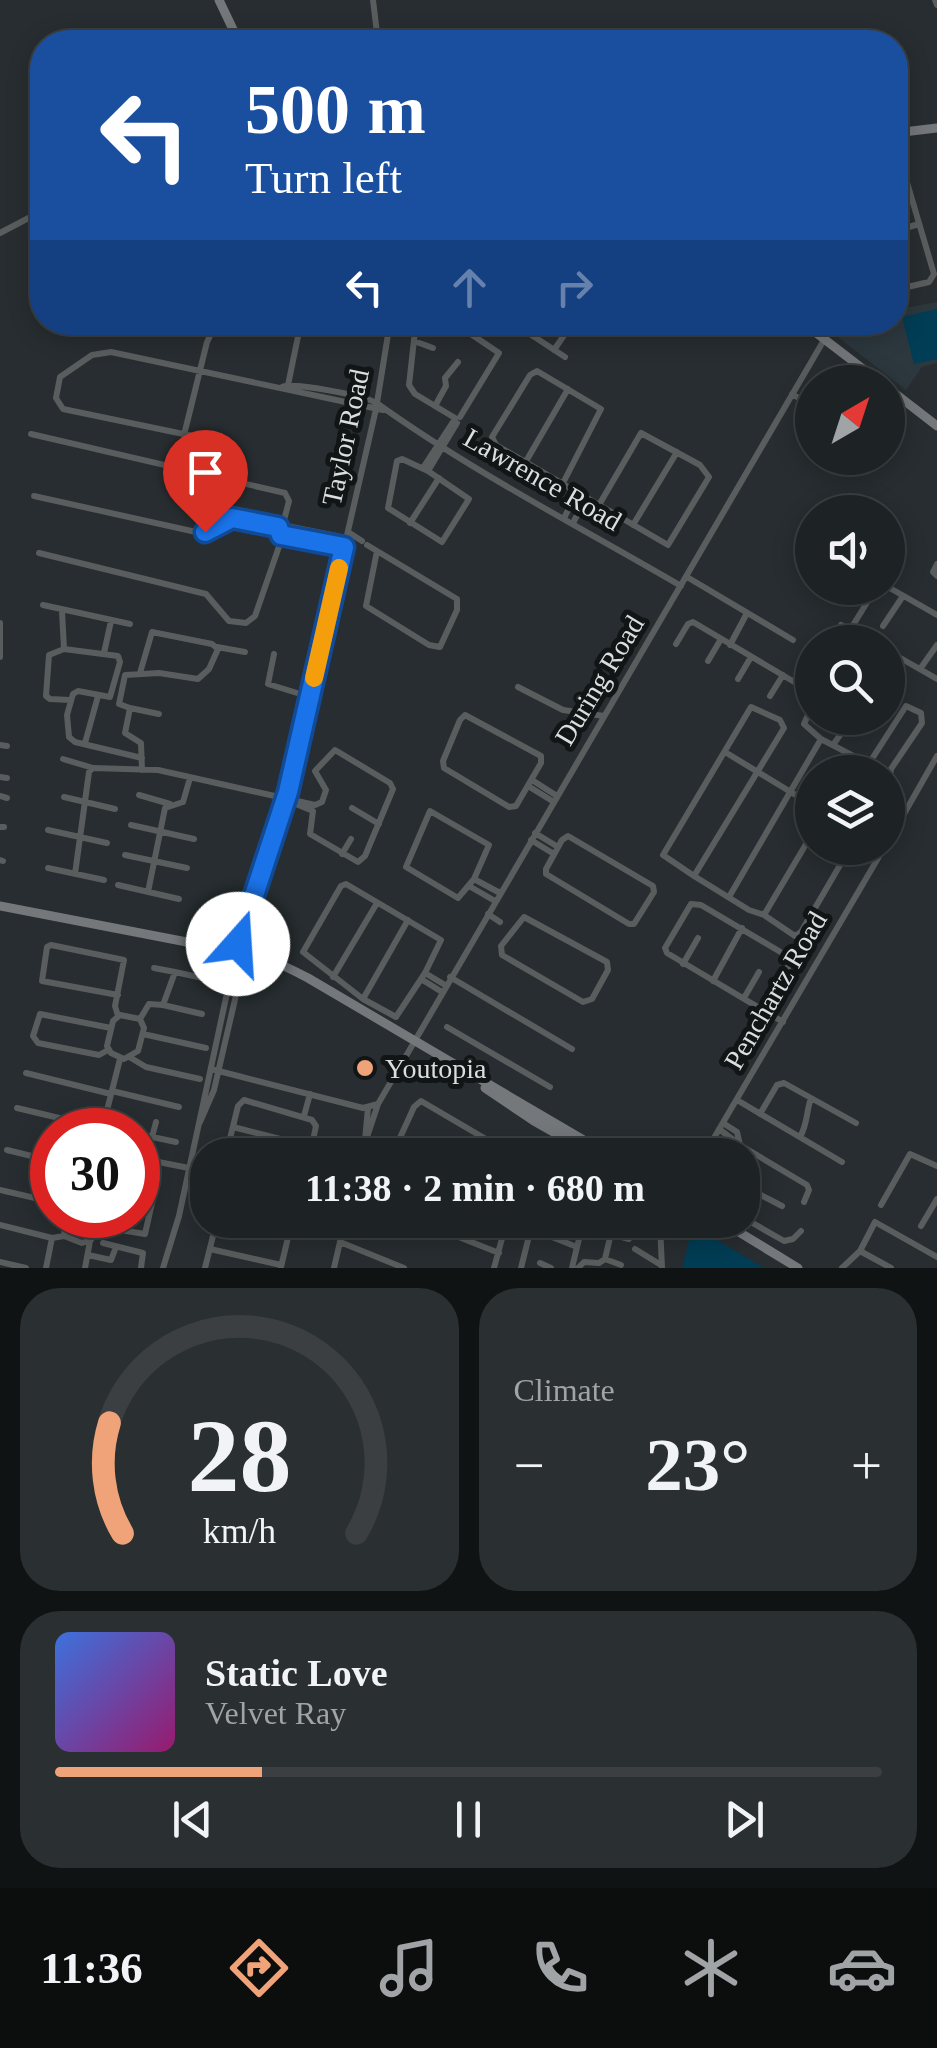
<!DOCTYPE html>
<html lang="en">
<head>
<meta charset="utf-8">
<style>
	:root { --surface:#1d2224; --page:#2a2f31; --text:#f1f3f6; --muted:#a0a4a6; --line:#3b3f41; --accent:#f0a378 }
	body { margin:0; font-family:Georgia,serif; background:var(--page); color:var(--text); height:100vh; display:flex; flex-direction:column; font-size:38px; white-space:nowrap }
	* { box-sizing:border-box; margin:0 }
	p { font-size:32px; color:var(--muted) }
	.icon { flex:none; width:55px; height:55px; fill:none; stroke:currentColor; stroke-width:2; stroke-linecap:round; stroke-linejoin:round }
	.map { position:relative; height:1268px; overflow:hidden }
	.details { display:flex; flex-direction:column; gap:20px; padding:20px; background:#101314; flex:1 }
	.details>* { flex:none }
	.banner { position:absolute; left:30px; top:30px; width:878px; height:305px; border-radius:40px; box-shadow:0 5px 25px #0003,0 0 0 2px var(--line); background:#1a4fa0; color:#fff; overflow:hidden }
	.needle { width:65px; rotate:39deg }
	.tools { position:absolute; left:795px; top:365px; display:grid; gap:20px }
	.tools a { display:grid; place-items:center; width:110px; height:110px; border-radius:50%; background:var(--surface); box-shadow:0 5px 25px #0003,0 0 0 2px var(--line); font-size:50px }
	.speed { position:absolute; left:30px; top:1108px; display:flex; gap:20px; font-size:50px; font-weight:700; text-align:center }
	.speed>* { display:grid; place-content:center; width:130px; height:130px; border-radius:50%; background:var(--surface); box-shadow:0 5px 25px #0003,0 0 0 2px var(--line); line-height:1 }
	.speed .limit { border:15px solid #d22; background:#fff; color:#111 }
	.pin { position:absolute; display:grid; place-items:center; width:85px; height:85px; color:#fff; margin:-102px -42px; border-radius:50% 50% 50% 0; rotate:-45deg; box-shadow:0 0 10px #0007 }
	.pin .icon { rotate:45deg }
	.me { position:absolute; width:110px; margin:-55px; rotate:19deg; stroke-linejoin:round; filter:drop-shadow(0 0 8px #0008) }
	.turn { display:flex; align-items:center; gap:35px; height:210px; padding:0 50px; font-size:45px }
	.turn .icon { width:130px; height:130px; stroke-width:2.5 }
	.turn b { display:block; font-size:70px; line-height:85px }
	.lanes { display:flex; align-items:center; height:95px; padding:0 50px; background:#0003; justify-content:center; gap:50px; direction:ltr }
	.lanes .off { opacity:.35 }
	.big { font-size:75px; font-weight:800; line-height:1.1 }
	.details .widget { flex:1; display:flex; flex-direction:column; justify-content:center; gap:15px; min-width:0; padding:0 35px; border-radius:40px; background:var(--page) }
	.details .dial { align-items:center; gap:0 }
	.dial svg { height:260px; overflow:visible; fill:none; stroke:var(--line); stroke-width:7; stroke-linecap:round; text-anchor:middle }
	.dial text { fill:var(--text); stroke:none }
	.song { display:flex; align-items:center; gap:30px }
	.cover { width:120px; height:120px; border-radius:15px; background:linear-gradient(135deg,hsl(220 70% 55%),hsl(320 70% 35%)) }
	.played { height:10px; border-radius:5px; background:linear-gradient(90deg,var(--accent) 25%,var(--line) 25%) }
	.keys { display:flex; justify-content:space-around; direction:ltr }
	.heat { display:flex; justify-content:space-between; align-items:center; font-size:55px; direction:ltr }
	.details .tiles { flex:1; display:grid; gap:20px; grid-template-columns:1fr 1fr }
	.widget:last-child { grid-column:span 2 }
	.trip { position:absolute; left:190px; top:1138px; width:570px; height:100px; border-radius:40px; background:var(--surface); box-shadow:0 5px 25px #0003,0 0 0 2px var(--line); font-weight:800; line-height:100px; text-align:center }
	.tab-bar { display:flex; height:160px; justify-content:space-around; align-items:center; background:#0c0e0e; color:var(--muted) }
	.tab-bar .icon { width:70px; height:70px }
	.tab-bar .selected { color:var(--accent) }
	.tab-bar b { font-size:45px; color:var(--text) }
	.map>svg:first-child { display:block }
	.built { fill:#2c383e }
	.green { fill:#013d54 }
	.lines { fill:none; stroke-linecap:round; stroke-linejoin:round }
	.street { stroke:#5a5d5e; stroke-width:6 }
	.secondary { stroke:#74787b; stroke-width:9 }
	.route-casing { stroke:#114b97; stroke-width:25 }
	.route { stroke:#1a73e8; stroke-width:18 }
	.slow { stroke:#f59e0b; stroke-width:18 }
	.poi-dot { fill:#f0a378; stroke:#121516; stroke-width:4 }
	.labels { text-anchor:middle; stroke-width:10; stroke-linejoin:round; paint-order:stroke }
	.street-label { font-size:28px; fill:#dbdee0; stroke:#121516 }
	.poi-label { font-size:28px; fill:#dbdee0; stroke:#121516; text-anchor:start }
</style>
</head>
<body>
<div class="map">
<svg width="937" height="1268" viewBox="0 0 937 1268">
	<rect width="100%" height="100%" fill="#272d30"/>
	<path class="built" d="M895,297L899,309L937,302V363L922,367L906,390L820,323L895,322Z"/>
	<path class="green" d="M937,309V359L914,364L902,317Z
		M693,1226L764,1268H682Z"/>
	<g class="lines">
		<path class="street" d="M373,0L378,42
			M935,0L937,5
			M895,173L906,179L934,274L929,282L903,288L895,283
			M895,231L919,224
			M0,233L42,211
			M416,322L409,385L415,394L455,418
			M453,322L499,353L460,417
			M531,322L530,334L565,357
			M414,341L433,348
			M554,350L573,322
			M288,385L301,322
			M282,387C294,382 367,396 378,404C473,472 580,527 681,586
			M792,394L812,406
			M435,406L446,386L445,378L458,362
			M31,434L285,493L289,501L283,524
			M184,435L207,342L212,332L228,322
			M217,441L63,409L56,398L60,377L92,355L111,352L383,410
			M402,459L428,471L469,499L442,542L388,508L397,461Z
			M525,463L568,389
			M423,468L455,419
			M428,471L457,423
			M562,485L601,409L537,371L530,375L492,437L496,445L668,545L709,477L700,465L641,433L599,505
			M34,496L196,532L205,533L232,518L278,527
			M564,518L577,493
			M410,523L439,478
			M573,523L586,498
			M633,525L677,452
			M287,526L346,538
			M348,532L362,541
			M287,534L344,547
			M367,545L457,599V610L440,647L429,645L366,606L377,551
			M39,553L206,594L229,621L246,623L255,616L283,535
			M937,564L933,572L937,576
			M687,577L793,640
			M888,587L937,615
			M43,605L130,624
			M62,611L64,649
			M0,623V657
			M841,625L873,642
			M883,626L903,596
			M850,630L876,588
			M676,644L688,624L693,622L796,683
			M730,645L746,615
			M217,647L245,652
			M888,651L937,679
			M104,653L111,621
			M274,654L268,684L310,697
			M708,661L721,639
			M920,669L937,645
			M140,673L152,632L212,644L218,649L209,669L198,679L159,673L125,675L119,704L130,708L125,733L141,743L142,770
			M738,679L751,657
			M518,687L563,710L604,716
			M770,696L783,675
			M70,700L50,699L46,696L49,655L64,649L118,656L120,662L110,697L78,691L73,694L67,715L69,737L75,742L142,758
			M812,706L804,724L821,739L884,772
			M751,707L780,720L784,728L694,876L663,855Z
			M130,708L159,714
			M465,715L541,756V763L516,806L509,807L444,768L443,761L460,720Z
			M85,743L98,696
			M0,745L7,746
			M833,745L852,718
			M725,752L812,805
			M63,759L93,768
			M868,765L906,706L921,713L922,723L891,769L888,790
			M850,772L858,760
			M0,777L7,778
			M532,780L557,796
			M528,786L554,802
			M139,795L170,804
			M0,796L7,798
			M64,797L115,809
			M183,802L190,778
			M352,808L379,824
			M430,811L489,845L474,879L458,898L406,867Z
			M131,825L194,839
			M0,827H4
			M48,830L107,843
			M535,833L558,847
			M812,834L764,915L795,936L801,932L850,848
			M568,836L653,886L654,892L634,924H629L546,874V869L562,840Z
			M531,840L554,854
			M888,842L937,756
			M342,854L351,839
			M125,855L187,868
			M0,860L3,861
			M48,868L104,880
			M75,874L89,772L93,768L158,770L315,805L322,802L326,790L315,771L335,750L390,783L393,789L365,856L358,862L310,834L313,811L281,798
			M694,876L749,910L764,915
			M474,879L500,893
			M346,884L441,940L425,973L396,1017L363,999L303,952L341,886Z
			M118,885L179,899
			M469,886L495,901
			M148,892L165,808L183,802
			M729,897L821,739
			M488,914L500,922
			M524,917L607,962L608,970L592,999L583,1002L502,955L501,946Z
			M683,964L698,938
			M175,972L212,980
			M425,973L445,985
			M333,977L377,903
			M450,977L572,1049
			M421,979L442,992
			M713,981L742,928
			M118,995L42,981L47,947L51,945L124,960L115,1006L118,1016
			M744,998L759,972
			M363,999L408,920
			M163,1005L202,1014
			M763,1010L788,968L789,957L701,905L691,904L665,948L667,953L783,1022
			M120,1015L140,1019L144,1028L138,1051L124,1059L111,1053L107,1046L113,1021Z
			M140,1019L149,1004L163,1005L175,972L154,968
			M447,1027L550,1087
			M143,1034L206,1048
			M108,1050L99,1055L38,1043L33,1036L40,1014L111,1028
			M131,1058L146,1067L200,1079
			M211,1069L363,1108L378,1104L824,340
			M26,1073L111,1094
			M112,1091L179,1107
			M737,1100L842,1162
			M17,1108L76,1122L86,1130
			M760,1114L777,1085L784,1083L856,1123
			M304,1116L310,1094
			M200,1122L214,1090L246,952L290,798
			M723,1123L737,1132L740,1145L735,1155
			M103,1127L118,1130
			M233,1127L312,1147
			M719,1129L740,1145L807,1185L809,1190L804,1202
			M102,1130L120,1059
			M138,1134L176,1142
			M152,1137L156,1122
			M800,1137C808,1123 806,1112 811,1098
			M365,1140L368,1108
			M365,1141L397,1155
			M7,1150L52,1161
			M393,1153L414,1107L421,1101L513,1155
			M226,1155L238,1106L244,1100L312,1120L316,1126L310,1155
			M361,1155L378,1104
			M550,1155L559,1132
			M704,1155L884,848
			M138,1158L189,1168
			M0,1190L52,1202
			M881,1205L910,1154L937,1166
			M782,1206L759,1194L742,1217L784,1241L793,1239L801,1231
			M66,1215L64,1236L82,1243L91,1240L98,1215
			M250,1220L304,1232
			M416,1220L499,1253
			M642,1220L660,1231
			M660,1224L662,1268
			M0,1225L52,1238L64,1236
			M590,1225L611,1231
			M96,1226L145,1234L154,1194L150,1189L138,1186
			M921,1226L937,1199
			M611,1234L629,1239
			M552,1237L577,1247L572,1268
			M340,1242L404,1268
			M103,1243L143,1253L141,1268
			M577,1247L584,1220
			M210,1249L281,1265
			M635,1249L661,1265
			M860,1251L891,1268
			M88,1255L111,1260L116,1247
			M605,1259L621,1265
			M0,1262L26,1268
			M540,1263L551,1268
			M281,1267L290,1229
			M46,1268L52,1238
			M85,1268L90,1241
			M163,1268L179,1216L235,956L288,792L376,409L390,322
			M205,1268L217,1220
			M334,1268L345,1220
			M494,1268L507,1220
			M521,1268L533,1220
			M578,1268L584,1262L599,1263L605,1259L614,1220
			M842,1268L860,1251L875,1222L937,1257"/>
		<path class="secondary" d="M219,0L239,42
			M895,133L937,128
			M802,322L880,382
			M888,388L937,426
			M0,906L223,949C252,949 283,965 308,978L609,1155
			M225,950L271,968
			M485,1088L534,1121L594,1155
			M552,1145L571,1144
			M719,1220L798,1268"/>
	</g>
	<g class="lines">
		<defs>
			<path id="route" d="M205,532L232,518L278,527L281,535L344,547L288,792L238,944"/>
		</defs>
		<use href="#route" class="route-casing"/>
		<use href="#route" class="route"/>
		<path class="slow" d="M314,678L339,568"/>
	</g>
	<circle class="poi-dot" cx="365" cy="1068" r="10"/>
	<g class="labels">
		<g class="street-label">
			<text transform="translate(345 437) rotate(-78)" y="10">Taylor Road</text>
			<text transform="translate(543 479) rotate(30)" y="10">Lawrence Road</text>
			<text transform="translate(599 680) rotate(-59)" y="10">During Road</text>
			<text transform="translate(775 990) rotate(-60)" y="10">Penchartz Road</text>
		</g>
		<g class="poi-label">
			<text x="385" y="1078">Youtopia</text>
		</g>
	</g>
</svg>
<div class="tools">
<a><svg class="needle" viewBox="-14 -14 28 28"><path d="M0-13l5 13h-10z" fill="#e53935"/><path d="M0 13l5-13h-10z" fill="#a0a4a6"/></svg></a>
<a><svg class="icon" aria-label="sound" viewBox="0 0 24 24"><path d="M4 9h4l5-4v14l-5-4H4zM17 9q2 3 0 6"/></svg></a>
<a><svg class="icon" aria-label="search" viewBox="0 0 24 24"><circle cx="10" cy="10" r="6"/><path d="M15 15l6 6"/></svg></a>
<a><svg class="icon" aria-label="layers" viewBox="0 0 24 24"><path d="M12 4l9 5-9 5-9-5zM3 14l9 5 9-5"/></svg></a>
</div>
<div class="speed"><div class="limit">30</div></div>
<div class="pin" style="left:205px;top:532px;background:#d93025"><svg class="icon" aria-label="arrive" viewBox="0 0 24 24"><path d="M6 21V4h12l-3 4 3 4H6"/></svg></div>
<svg class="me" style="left:238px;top:944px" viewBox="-20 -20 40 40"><circle r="19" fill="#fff"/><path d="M0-13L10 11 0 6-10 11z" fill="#1a73e8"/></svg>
<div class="trip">11:38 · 2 min · 680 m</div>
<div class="banner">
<div class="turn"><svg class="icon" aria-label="left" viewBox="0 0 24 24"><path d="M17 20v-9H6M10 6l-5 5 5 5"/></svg><div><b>500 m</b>Turn left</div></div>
<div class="lanes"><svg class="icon" aria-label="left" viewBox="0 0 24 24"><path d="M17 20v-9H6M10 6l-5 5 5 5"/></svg><svg class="icon off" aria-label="ahead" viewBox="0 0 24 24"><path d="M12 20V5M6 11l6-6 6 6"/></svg><svg class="icon off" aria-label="right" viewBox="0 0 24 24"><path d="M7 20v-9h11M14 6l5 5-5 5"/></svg></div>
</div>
</div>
<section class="details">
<div class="tiles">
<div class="widget dial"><svg viewBox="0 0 100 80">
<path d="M14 69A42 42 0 1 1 86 69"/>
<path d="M14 69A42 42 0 0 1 10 35" stroke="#f0a378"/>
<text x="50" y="56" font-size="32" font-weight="700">28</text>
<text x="50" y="72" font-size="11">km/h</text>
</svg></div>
<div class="widget"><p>Climate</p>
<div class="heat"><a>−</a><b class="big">23°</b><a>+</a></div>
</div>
<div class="widget">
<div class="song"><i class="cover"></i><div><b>Static Love</b><p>Velvet Ray</p></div></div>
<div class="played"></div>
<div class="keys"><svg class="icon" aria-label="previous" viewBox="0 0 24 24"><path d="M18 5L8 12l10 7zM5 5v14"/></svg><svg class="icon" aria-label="pause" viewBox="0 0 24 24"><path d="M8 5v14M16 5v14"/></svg><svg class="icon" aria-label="next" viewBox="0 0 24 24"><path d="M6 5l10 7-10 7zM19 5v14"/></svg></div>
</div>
</div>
</section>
<nav class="tab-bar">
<b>11:36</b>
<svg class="icon selected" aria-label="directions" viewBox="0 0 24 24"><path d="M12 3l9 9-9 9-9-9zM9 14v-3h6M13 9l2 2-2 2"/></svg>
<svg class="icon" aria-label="music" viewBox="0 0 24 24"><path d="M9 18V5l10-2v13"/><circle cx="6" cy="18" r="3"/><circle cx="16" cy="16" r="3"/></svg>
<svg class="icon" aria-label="phone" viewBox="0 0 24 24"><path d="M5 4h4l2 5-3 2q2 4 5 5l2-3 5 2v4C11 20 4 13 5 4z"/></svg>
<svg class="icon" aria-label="climate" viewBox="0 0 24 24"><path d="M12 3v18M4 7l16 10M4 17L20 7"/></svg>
<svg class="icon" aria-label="car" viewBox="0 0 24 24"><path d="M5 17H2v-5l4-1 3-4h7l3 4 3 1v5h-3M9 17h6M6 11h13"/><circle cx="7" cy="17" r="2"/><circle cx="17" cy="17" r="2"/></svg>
</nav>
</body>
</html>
